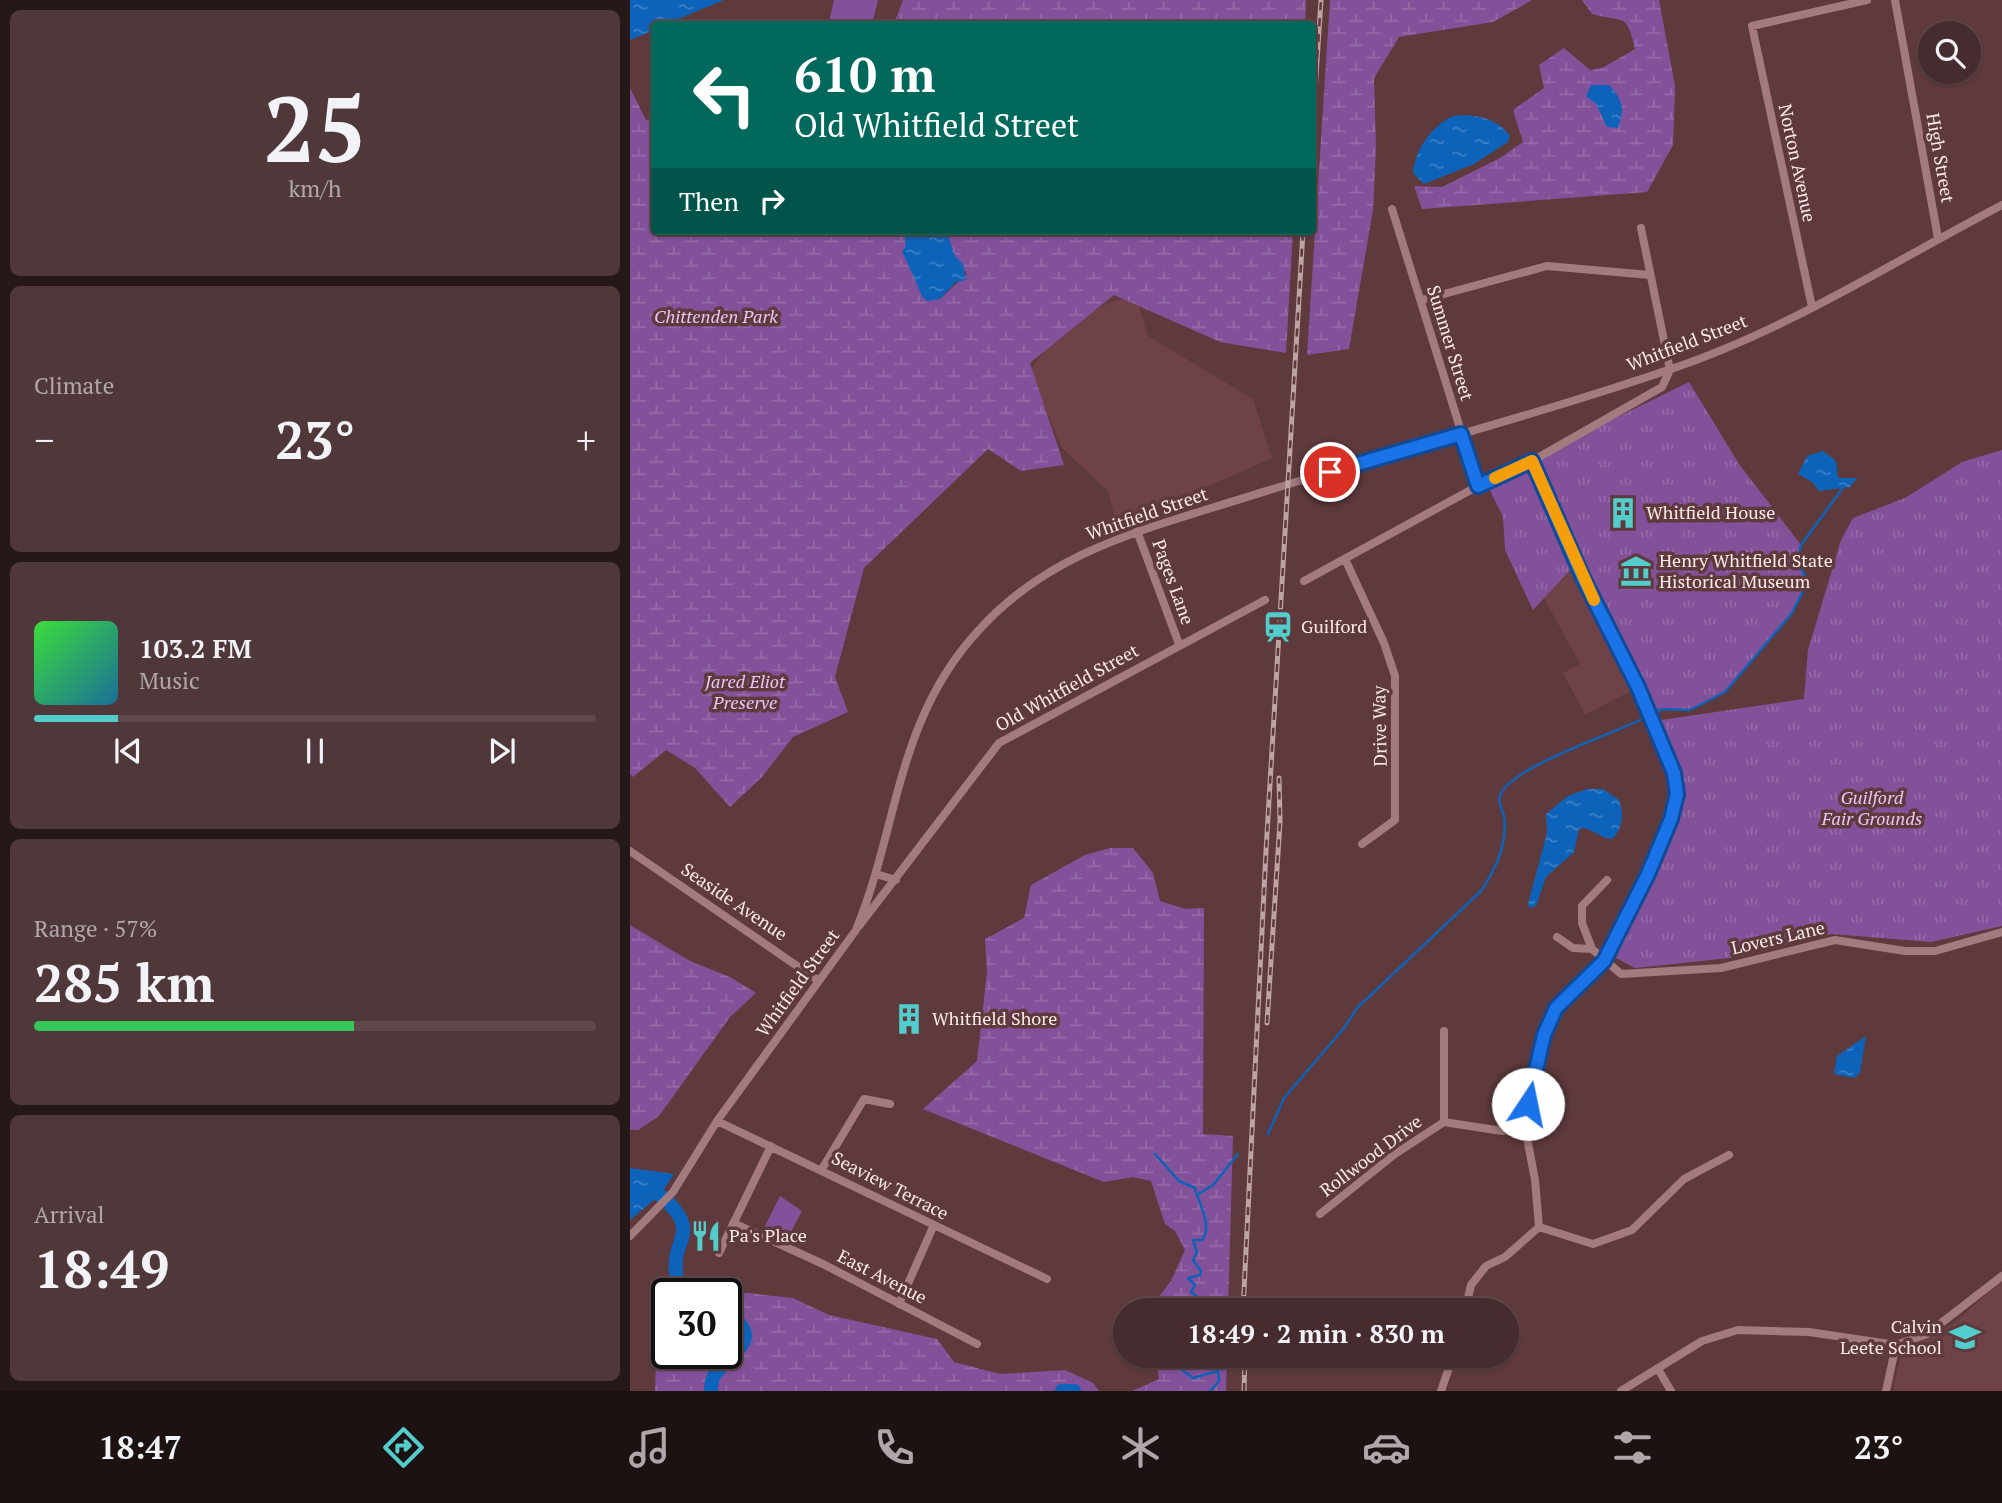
<!DOCTYPE html>
<html lang="en">
<head>
<meta charset="utf-8">
<style>
	:root { --surface:#462c2e; --page:#50383a; --text:#f1f3f6; --muted:#b0a7aa; --line:#5e484a; --accent:#52cdcc }
	body { margin:0; font-family:"PT Serif",serif; background:var(--page); color:var(--text); height:100vh; display:flex; flex-direction:column; font-size:26px; white-space:nowrap }
	* { box-sizing:border-box; margin:0 }
	p { font-size:23px; color:var(--muted) }
	.icon { flex:none; width:38px; height:38px; fill:none; stroke:currentColor; stroke-width:2; stroke-linecap:round; stroke-linejoin:round }
	.map { position:relative; flex:1; overflow:hidden }
	.details { display:flex; flex-direction:column; gap:10px; padding:10px; background:#261819; width:630px }
	.details>* { flex:none }
	.banner { position:absolute; left:21px; top:21px; width:665px; height:214px; border-radius:7px; box-shadow:0 2px 5px #0004,0 0 0 2px var(--line); background:#00695c; color:#fff; overflow:hidden }
	.controls { position:absolute; left:1288px; top:21px; display:grid; gap:14px }
	.controls a { display:grid; place-items:center; width:63px; height:63px; border-radius:50%; background:var(--surface); box-shadow:0 2px 5px #0004,0 0 0 2px var(--line); font-size:35px }
	.speed { position:absolute; left:21px; top:1278px; display:flex; gap:14px; font-size:35px; font-weight:700; text-align:center }
	.speed>* { display:grid; place-content:center; width:91px; height:91px; border-radius:50%; background:var(--surface); box-shadow:0 2px 5px #0004,0 0 0 2px var(--line); line-height:1 }
	.speed .limit { border:4px solid #111; border-radius:10px; background:#fff; color:#111 }
	.pin { position:absolute; display:grid; place-items:center; width:60px; height:60px; color:#fff; margin:-30px; border:4px solid #fff; border-radius:50%; box-shadow:0 2px 7px #0007 }
	.me { position:absolute; width:77px; margin:-38px; rotate:11deg; stroke-linejoin:round; filter:drop-shadow(0 0 5px #0008) }
	.turn { display:flex; align-items:center; gap:24px; height:147px; padding:0 28px; font-size:32px }
	.turn .icon { width:91px; height:91px; stroke-width:2.5 }
	.turn b { display:block; font-size:49px; line-height:60px }
	.then { display:flex; align-items:center; height:66px; padding:0 28px; background:#0003; gap:14px; font-size:26px }
	.big { font-size:52px; font-weight:700; line-height:1.1 }
	.details .widget { flex:1; display:flex; flex-direction:column; justify-content:center; gap:10px; min-width:0; padding:0 24px; border-radius:10px; background:var(--page) }
	.details .dial { align-items:center; gap:0 }
	.dial b { font-size:91px; line-height:1 }
	.song { display:flex; align-items:center; gap:21px }
	.cover { width:84px; height:84px; border-radius:10px; background:linear-gradient(135deg,hsl(120 70% 55%),hsl(200 70% 35%)) }
	.played { height:7px; border-radius:4px; background:linear-gradient(90deg,var(--accent) 15%,var(--line) 15%) }
	.keys { display:flex; justify-content:space-around; direction:ltr }
	.heat { display:flex; justify-content:space-between; align-items:center; font-size:38px; direction:ltr }
	.charge { height:10px; border-radius:5px; background:linear-gradient(90deg,#34c759 57%,var(--line) 0) }
	.trip { position:absolute; left:483px; top:1298px; width:406px; height:70px; border-radius:35px; background:var(--surface); box-shadow:0 2px 5px #0004,0 0 0 2px var(--line); font-weight:700; line-height:70px; text-align:center }
	.dock { display:flex; height:112px; justify-content:space-around; align-items:center; background:#1c1212; color:var(--muted) }
	.dock .icon { width:49px; height:49px }
	.dock .current { color:var(--accent) }
	.dock b { font-size:32px; color:var(--text) }
	main { display:flex; flex:1; min-height:0 }
	.map>svg:first-child { display:block }
	.built { fill:#6e4246 }
	.grass { fill:url(#grass-tufts) }
	.wetland { fill:url(#wetland-marsh); fill-rule:evenodd }
	.garden { fill:#83519a }
	.water { fill:url(#water-ripples) }
	.lines { fill:none; stroke-linecap:round; stroke-linejoin:round }
	.stream { stroke:#0d63b9; stroke-width:2.5 }
	.river { stroke:#0d63b9; stroke-width:14 }
	.minor { stroke:#a37a7d; stroke-width:8 }
	.rail-casing { stroke:#bda3a5; stroke-width:5 }
	.rail { stroke:#5e3a3d; stroke-width:2.5; stroke-dasharray:8; stroke-linecap:butt }
	.route-casing { stroke:#114b97; stroke-width:18 }
	.route { stroke:#1a73e8; stroke-width:12 }
	.slow { stroke:#f59e0b; stroke-width:12 }
	.labels { text-anchor:middle; stroke-width:7; stroke-linejoin:round; paint-order:stroke }
	.street-label { font-size:18px; fill:#fce9ea; stroke:#5e3a3d }
	.park-label { font-size:18px; font-style:italic; fill:#e6c6f6; stroke:#5e3a3d }
	.poi-label { font-size:18px; fill:#fce9ea; stroke:#5e3a3d; text-anchor:start }
</style>
</head>
<body>
<main>
<section class="details">
<div class="widget dial"><b>25</b><p>km/h</p></div>
<div class="widget"><p>Climate</p>
<div class="heat"><a>−</a><b class="big">23°</b><a>+</a></div>
</div>
<div class="widget">
<div class="song"><i class="cover"></i><div><b>103.2 FM</b><p>Music</p></div></div>
<div class="played"></div>
<div class="keys"><svg class="icon" aria-label="previous" viewBox="0 0 24 24"><path d="M18 5L8 12l10 7zM5 5v14"/></svg><svg class="icon" aria-label="pause" viewBox="0 0 24 24"><path d="M8 5v14M16 5v14"/></svg><svg class="icon" aria-label="next" viewBox="0 0 24 24"><path d="M6 5l10 7-10 7zM19 5v14"/></svg></div>
</div>
<div class="widget"><p>Range · 57%</p><b class="big">285 km</b><div class="charge"></div></div>
<div class="widget"><p>Arrival</p><b class="big">18:49</b></div>
</section>
<div class="map">
<svg width="1372" height="1391" viewBox="0 0 1372 1391">
	<defs>
		<pattern id="grass-tufts" width="24" height="20" patternUnits="userSpaceOnUse" patternTransform="scale(1.75)"><rect width="24" height="20" fill="#83519a"/><path d="M3 7l-1-3M5 7V3M7 7l1-3M15 17l-1-3M17 17v-4M19 17l1-3" fill="none" stroke="#956aa8"/></pattern>
		<pattern id="wetland-marsh" width="20" height="14" patternUnits="userSpaceOnUse" patternTransform="scale(1.75)"><rect width="20" height="14" fill="#83519a"/><path d="M1 5h8M5 5V1M11 12h8M15 12V8" fill="none" stroke="#956aa8"/></pattern>
		<pattern id="water-ripples" width="26" height="14" patternUnits="userSpaceOnUse" patternTransform="scale(1.75)"><rect width="26" height="14" fill="#0d63b9"/><path d="M2 4q2-2 4 0t4 0M15 11q2-2 4 0t4 0" fill="none" stroke="#3d81c6"/></pattern>
	</defs>
	<rect width="100%" height="100%" fill="#5e3a3d"/>
	<path class="built" d="M505,293L518,336L623,399L642,458L487,527L478,491L432,448L400,372L413,352L445,317Z
		M947,564L1008,687L955,715L933,673L950,664L914,598Z
		M1372,1280V1391H1263L1273,1344L1308,1333L1327,1321Z"/>
	<path class="grass" d="M1059,382L1109,464L1171,545L1167,561L1178,581L1162,613L1095,692L1060,710L1032,709L1020,715L946,564L903,610L875,550L873,517L856,482Z
		M1372,450V926L1301,942L1202,934L1099,958L1005,968L986,958L1054,798L1031,720L1174,699L1178,650L1211,540L1223,518L1275,498L1332,462Z"/>
	<path class="wetland" d="M273,0H676L675,24H264Z
		M700,0H902L863,22L769,37L744,78L746,147L743,210L719,349L677,355Z
		M952,0H1029L1045,86L1043,145L1017,192L792,209L784,186L812,187L870,158L893,142L883,110L914,88L909,65L934,48L960,70L972,68L1005,49C997,12 994,23 962,14Z
		M0,88L16,120L24,118V231H274L276,246L310,299L337,274L325,256L316,231H663L656,353L590,342L484,295L400,363L434,465L391,471L358,449L234,568L205,677L218,712L163,737L132,777L100,807L65,768L36,750L3,777L0,774Z
		M480,848H503L523,873L530,901L555,909L574,908L573,1134L603,1136L598,1311H518L541,1281L555,1250L545,1231L535,1224L521,1181L503,1177L474,1182L293,1109L347,1061L357,972L355,939L394,918L401,885L455,855Z
		M0,925L60,961L100,977L126,993L100,1017L29,1116L8,1130H0Z
		M33,1290L117,1293L163,1298L199,1315L307,1339L324,1362L370,1374L435,1370L463,1383L469,1391H25L28,1301ZM96,1293V1353H37V1293Z
		M526,1356H597L596,1391H502L529,1379Z"/>
	<path class="garden" d="M204,0H248L242,24L199,22Z
		M150,1196L172,1211L155,1243L132,1232Z"/>
	<path class="water" d="M0,0H94L36,24H24V30L0,40Z
		M961,85H979C993,101 995,107 988,128L977,127L966,104L956,96Z
		M823,116C843,113 868,118 880,136L878,142L844,164L794,184L783,173C785,149 802,126 823,116Z
		M274,231H316L325,256L333,264L336,280L326,282L310,299L297,301L293,298L272,251L276,246Z
		M1193,451L1206,461L1208,478H1227L1220,487L1189,491L1182,482L1168,474L1177,456Z
		M957,789H973L989,800C994,813 993,829 982,839C970,839 959,825 949,829L944,852L916,877L906,906L899,908L898,904L917,833L916,814L938,796Z
		M1236,1036L1230,1073L1224,1078L1204,1074L1207,1056Z
		M0,1168L44,1174L30,1195L0,1220Z"/>
	<g class="lines">
		<path class="stream" d="M1025,712L1032,709L1060,710L1095,692L1162,613L1178,581L1167,562L1171,545L1212,489
			M638,1134L654,1098L714,1028L727,1008L851,891C866,869 878,844 874,816C872,809 868,804 870,796C879,767 984,734 1014,718
			M525,1154L549,1181L565,1188C569,1205 583,1225 572,1240H563L567,1252L563,1260L571,1271L570,1275L558,1278L565,1285L561,1292L571,1300L567,1311
			M567,1195L583,1185L608,1154
			M542,1356L540,1361L563,1378L588,1371L589,1381L580,1391"/>
		<path class="river" d="M30,1195C76,1235 38,1237 47,1279L66,1293
			M81,1391C81,1386 82,1379 85,1374C101,1352 137,1339 96,1312
			M432,1391H444"/>
		<path class="minor" d="M1265,0L1308,238
			M762,209L848,486
			M792,300L917,266L1020,275
			M1182,307L1122,26L1237,0
			M507,531L549,644
			M715,559L754,643L765,676V820L732,844
			M674,581L848,486L902,461L1032,387L1040,370L1011,228
			M0,851L189,981
			M246,874L266,880
			M229,926L369,743L635,600
			M927,937L943,948L962,949L991,974L1091,968L1205,940L1275,951H1305L1372,932
			M962,949L952,923V906L977,880
			M814,1031V1122
			M87,1121L417,1279
			M192,1169L234,1099L260,1104
			M690,1214L765,1154L814,1122L872,1131L895,1127
			M103,1223L193,1264L347,1344
			M909,1227L963,1244L1002,1230L1054,1179L1099,1155
			M0,1236L43,1192L87,1121L226,930C269,825 266,720 348,631C411,561 488,537 575,510C621,496 667,481 714,468C823,436 933,406 1041,369C1157,330 1263,262 1372,205
			M89,1253L141,1146
			M269,1304L303,1227
			M835,1311L841,1285L856,1266L875,1257L909,1227L905,1180L895,1127L913,1035L926,1008L974,961L1018,874L1041,819L1047,794L1044,773L1008,687L954,580L902,461
			M1028,1369L1041,1391
			M811,1391L823,1356
			M991,1391L1072,1341L1108,1330L1179,1332L1266,1345L1297,1334L1372,1276
			M1256,1391L1266,1345"/>
		<defs>
			<path id="rail" d="M682,138L691,0
				M637,1023L650,822L649,778
				M613,1311L636,851L673,231
				M614,1391L615,1356"/>
		</defs>
		<use href="#rail" class="rail-casing"/>
		<use href="#rail" class="rail"/>
	</g>
	<g class="lines">
		<defs>
			<path id="route" d="M700,472L831,434L848,486L902,461L954,580L1008,687L1044,773L1047,794L1041,819L1018,874L974,961L926,1008L914,1035L898,1104"/>
		</defs>
		<use href="#route" class="route-casing"/>
		<use href="#route" class="route"/>
		<path class="slow" d="M865,478L902,461L964,600"/>
	</g>
	<defs>
		<symbol id="building-bare" viewBox="-9 -9 18 18"><path d="M-4-6H4V6H1V3H-1V6H-4ZM-2.5-4.3h1.7v1.8h-1.7ZM.8-4.3h1.7v1.8H.8ZM-2.5-1h1.7V.8h-1.7ZM.8-1h1.7V.8H.8Z" fill="#52cdcc" stroke="#5e3a3d" stroke-width="2.5" paint-order="stroke"/></symbol>
		<symbol id="museum-bare" viewBox="-9 -9 18 18"><path d="M0-6L6-3V-2H-6V-3ZM-5-1h2V3h-2ZM-1-1h2V3h-2ZM3-1h2V3H3ZM-6 4H6V6H-6Z" fill="#52cdcc" stroke="#5e3a3d" stroke-width="2.5" paint-order="stroke"/></symbol>
		<symbol id="station-bare" viewBox="-9 -9 18 18"><path d="M-3-6H3Q5-6 5-4V2Q5 4 3 4L4.5 6H3L1.5 4h-3L-3 6H-4.5L-3 4Q-5 4-5 2V-4Q-5-6-3-6ZM-3.5-4v3h7v-3ZM-3.5 1v1.5H-2V1ZM2 1v1.5H3.5V1Z" fill="#52cdcc" stroke="#5e3a3d" stroke-width="2.5" paint-order="stroke"/></symbol>
		<symbol id="restaurant-bare" viewBox="-9 -9 18 18"><path d="M-5-6h1v4h1v-4h1v4h1v-4h1v5L-1.5 .5V6h-2V.5L-5-1ZM5-6V6H3V1.5H1.5Q1.5-4 5-6Z" fill="#52cdcc" stroke="#5e3a3d" stroke-width="2.5" paint-order="stroke"/></symbol>
		<symbol id="school-bare" viewBox="-9 -9 18 18"><path d="M0-5L7-2L0 1L-7-2ZM-4 1L0 2.5L4 1V4Q0 6-4 4Z" fill="#52cdcc" stroke="#5e3a3d" stroke-width="2.5" paint-order="stroke"/></symbol>
	</defs>
	<g fill-rule="evenodd">
		<use href="#building-bare" x="971" y="491" width="44" height="44"/>
		<use href="#museum-bare" x="984" y="549" width="44" height="44"/>
		<use href="#station-bare" x="626" y="605" width="44" height="44"/>
		<use href="#building-bare" x="257" y="997" width="44" height="44"/>
		<use href="#restaurant-bare" x="54" y="1214" width="44" height="44"/>
		<use href="#school-bare" x="1313" y="1315" width="44" height="44"/>
	</g>
	<g class="labels">
		<g class="street-label">
			<text transform="translate(1310 158) rotate(80)" y="6">High Street</text>
			<text transform="translate(1167 163) rotate(78)" y="6">Norton Avenue</text>
			<text transform="translate(820 343) rotate(73)" y="6">Summer Street</text>
			<text transform="translate(1057 343) rotate(-21)" y="6">Whitfield Street</text>
			<text transform="translate(517 514) rotate(-19)" y="6">Whitfield Street</text>
			<text transform="translate(543 582) rotate(70)" y="6">Pages Lane</text>
			<text transform="translate(437 688) rotate(-29)" y="6">Old Whitfield Street</text>
			<text transform="translate(750 726) rotate(-91)" y="6">Drive Way</text>
			<text transform="translate(104 902) rotate(34)" y="6">Seaside Avenue</text>
			<text transform="translate(1148 938) rotate(-13)" y="6">Lovers Lane</text>
			<text transform="translate(168 983) rotate(-54)" y="6">Whitfield Street</text>
			<text transform="translate(741 1156) rotate(-37)" y="6">Rollwood Drive</text>
			<text transform="translate(260 1186) rotate(27)" y="6">Seaview Terrace</text>
			<text transform="translate(252 1277) rotate(27)" y="6">East Avenue</text>
		</g>
		<g class="park-label">
			<text x="86" y="323">Chittenden Park</text>
			<text x="115" y="688">Jared Eliot<tspan x="115" dy="21">Preserve</tspan></text>
			<text x="1242" y="804">Guilford<tspan x="1242" dy="21">Fair Grounds</tspan></text>
		</g>
		<g class="poi-label">
			<text x="1016" y="519">Whitfield House</text>
			<text x="1029" y="567">Henry Whitfield State<tspan x="1029" dy="21">Historical Museum</tspan></text>
			<text x="671" y="633">Guilford</text>
			<text x="302" y="1025">Whitfield Shore</text>
			<text x="99" y="1242">Pa's Place</text>
			<text x="1312" y="1333" text-anchor="end">Calvin<tspan x="1312" dy="21">Leete School</tspan></text>
		</g>
	</g>
</svg>
<div class="controls">
<a><svg class="icon" aria-label="search" viewBox="0 0 24 24"><circle cx="10" cy="10" r="6"/><path d="M15 15l6 6"/></svg></a>
</div>
<div class="speed"><div class="limit">30</div></div>
<div class="pin" style="left:700px;top:472px;background:#d93025"><svg class="icon" aria-label="arrive" viewBox="0 0 24 24"><path d="M6 21V4h12l-3 4 3 4H6"/></svg></div>
<svg class="me" style="left:898px;top:1104px" viewBox="-20 -20 40 40"><circle r="19" fill="#fff"/><path d="M0-13L10 11 0 6-10 11z" fill="#1a73e8"/></svg>
<div class="trip">18:49 · 2 min · 830 m</div>
<div class="banner">
<div class="turn"><svg class="icon" aria-label="left" viewBox="0 0 24 24"><path d="M17 20v-9H6M10 6l-5 5 5 5"/></svg><div><b>610 m</b>Old Whitfield Street</div></div>
<div class="then">Then<svg class="icon" aria-label="right" viewBox="0 0 24 24"><path d="M7 20v-9h11M14 6l5 5-5 5"/></svg></div>
</div>
</div>
</main>
<nav class="dock">
<b>18:47</b>
<svg class="icon current" aria-label="directions" viewBox="0 0 24 24"><path d="M12 3l9 9-9 9-9-9zM9 14v-3h6M13 9l2 2-2 2"/></svg>
<svg class="icon" aria-label="music" viewBox="0 0 24 24"><path d="M9 18V5l10-2v13"/><circle cx="6" cy="18" r="3"/><circle cx="16" cy="16" r="3"/></svg>
<svg class="icon" aria-label="phone" viewBox="0 0 24 24"><path d="M5 4h4l2 5-3 2q2 4 5 5l2-3 5 2v4C11 20 4 13 5 4z"/></svg>
<svg class="icon" aria-label="climate" viewBox="0 0 24 24"><path d="M12 3v18M4 7l16 10M4 17L20 7"/></svg>
<svg class="icon" aria-label="car" viewBox="0 0 24 24"><path d="M5 17H2v-5l4-1 3-4h7l3 4 3 1v5h-3M9 17h6M6 11h13"/><circle cx="7" cy="17" r="2"/><circle cx="17" cy="17" r="2"/></svg>
<svg class="icon" aria-label="filters" viewBox="0 0 24 24"><path d="M4 7h16M4 17h16"/><circle cx="9" cy="7" r="2"/><circle cx="15" cy="17" r="2"/></svg>
<b>23°</b>
</nav>
</body>
</html>
